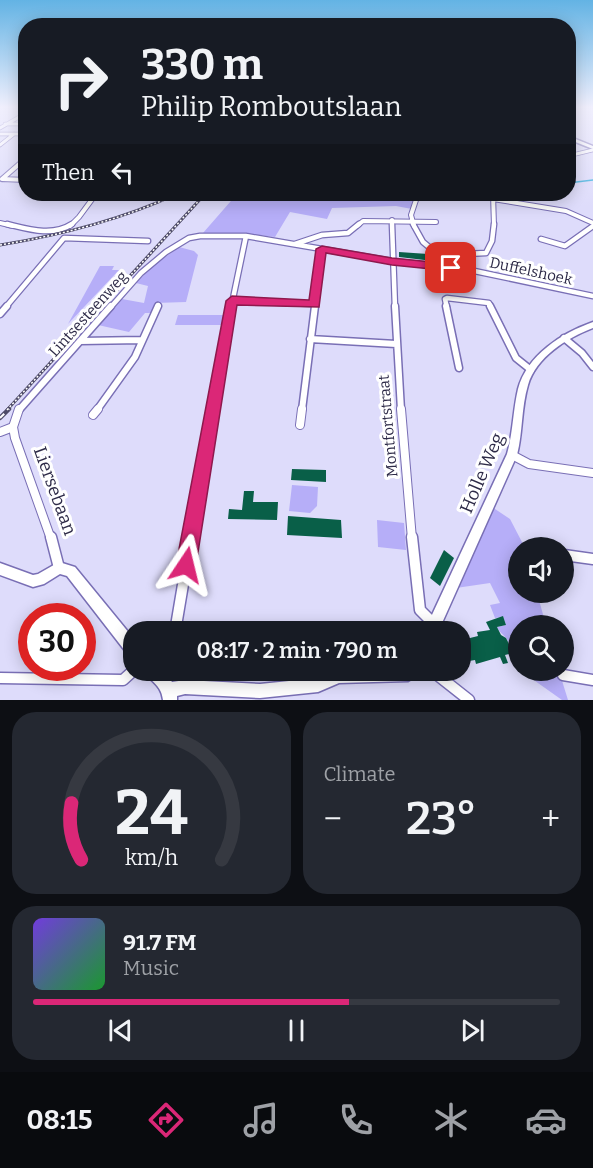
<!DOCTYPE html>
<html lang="en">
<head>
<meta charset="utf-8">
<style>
	:root { --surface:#171b24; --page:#242831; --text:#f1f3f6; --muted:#9ea1a6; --line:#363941; --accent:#db2777 }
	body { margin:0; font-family:Bitter,serif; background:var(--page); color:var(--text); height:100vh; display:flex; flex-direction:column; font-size:22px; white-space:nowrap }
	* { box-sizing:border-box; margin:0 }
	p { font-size:20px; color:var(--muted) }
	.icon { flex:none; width:33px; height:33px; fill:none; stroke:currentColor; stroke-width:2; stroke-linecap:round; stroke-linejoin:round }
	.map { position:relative; height:700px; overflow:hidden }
	.drawer { display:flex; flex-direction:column; gap:12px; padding:12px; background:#0d0f14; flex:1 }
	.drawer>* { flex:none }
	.banner { position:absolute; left:18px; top:18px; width:558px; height:183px; border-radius:24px; box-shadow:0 3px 15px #0003; background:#171b24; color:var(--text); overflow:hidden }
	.controls { position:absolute; left:508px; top:537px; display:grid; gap:12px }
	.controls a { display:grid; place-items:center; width:66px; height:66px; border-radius:50%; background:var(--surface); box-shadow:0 3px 15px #0003; font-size:30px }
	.speed { position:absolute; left:18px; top:603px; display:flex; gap:12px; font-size:30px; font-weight:700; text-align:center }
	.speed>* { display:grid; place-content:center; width:78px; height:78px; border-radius:50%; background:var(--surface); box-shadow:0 3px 15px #0003; line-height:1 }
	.speed .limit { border:9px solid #d22; background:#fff; color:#111 }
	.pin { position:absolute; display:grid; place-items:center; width:51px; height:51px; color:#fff; margin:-26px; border-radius:12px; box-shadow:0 3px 9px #0006 }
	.me { position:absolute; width:66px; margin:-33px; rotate:10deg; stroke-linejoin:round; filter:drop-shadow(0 0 4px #0008) }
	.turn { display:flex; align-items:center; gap:21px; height:126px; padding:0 24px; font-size:27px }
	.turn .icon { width:78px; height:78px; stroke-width:2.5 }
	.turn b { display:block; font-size:42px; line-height:51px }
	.then { display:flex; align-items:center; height:57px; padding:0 24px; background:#0003; gap:12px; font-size:22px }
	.big { font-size:45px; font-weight:600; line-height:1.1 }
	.drawer .card { flex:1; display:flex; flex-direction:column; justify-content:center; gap:9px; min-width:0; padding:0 21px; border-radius:24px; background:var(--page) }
	.drawer .dial { align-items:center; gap:0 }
	.dial svg { height:156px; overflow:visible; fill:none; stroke:var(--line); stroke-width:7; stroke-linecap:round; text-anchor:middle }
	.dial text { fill:var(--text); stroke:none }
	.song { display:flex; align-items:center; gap:18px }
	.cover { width:72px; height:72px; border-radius:9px; background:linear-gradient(135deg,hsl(260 70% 55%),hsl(130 70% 35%)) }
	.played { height:6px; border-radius:3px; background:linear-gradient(90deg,var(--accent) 60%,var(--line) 60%) }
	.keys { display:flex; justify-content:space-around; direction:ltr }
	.heat { display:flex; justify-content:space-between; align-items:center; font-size:33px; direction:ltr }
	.drawer .tiles { flex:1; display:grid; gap:12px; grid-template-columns:1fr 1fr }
	.card:last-child { grid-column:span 2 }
	.trip { position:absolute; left:123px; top:621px; width:348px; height:60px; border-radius:24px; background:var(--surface); box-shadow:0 3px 15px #0003; font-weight:600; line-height:60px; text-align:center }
	.menu { display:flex; height:96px; justify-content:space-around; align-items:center; background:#090b0e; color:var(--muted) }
	.menu .icon { width:42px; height:42px }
	.menu .selected { color:var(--accent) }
	.menu b { font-size:27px; color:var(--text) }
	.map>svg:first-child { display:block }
	.green { fill:#b6aef8 }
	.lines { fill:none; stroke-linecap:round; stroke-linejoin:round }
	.stream { stroke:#3db1de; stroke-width:1.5 }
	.building { fill:#095f48 }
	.street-far5-casing { stroke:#796fb5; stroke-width:4.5 }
	.street-far4-casing { stroke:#796fb5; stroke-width:6 }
	.street-far3-casing { stroke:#796fb5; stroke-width:7 }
	.street-far2-casing { stroke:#796fb5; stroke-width:9 }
	.street-far1-casing { stroke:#796fb5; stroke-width:10 }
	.street-casing { stroke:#796fb5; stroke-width:13 }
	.secondary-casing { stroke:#796fb5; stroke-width:3 }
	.street-far5 { stroke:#fff; stroke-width:3 }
	.street-far4 { stroke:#fff; stroke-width:4 }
	.street-far3 { stroke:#fff; stroke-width:4.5 }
	.street-far2 { stroke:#fff; stroke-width:6 }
	.street-far1 { stroke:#fff; stroke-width:8 }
	.street { stroke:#fff; stroke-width:10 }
	.secondary { fill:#fff; fill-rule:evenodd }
	.rail-far1-casing { stroke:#4e4b68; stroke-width:3 }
	.rail-casing { stroke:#4e4b68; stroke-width:4.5 }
	.rail-far1 { stroke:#fff; stroke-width:1.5; stroke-dasharray:2; stroke-linecap:butt }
	.rail { stroke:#fff; stroke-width:2; stroke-dasharray:6; stroke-linecap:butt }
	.route { fill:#db2777; stroke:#8e194d; stroke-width:1.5 }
	.labels { text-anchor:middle; stroke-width:6; stroke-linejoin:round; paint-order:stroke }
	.street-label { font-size:15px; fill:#2e2b48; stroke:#fff }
	.near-street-label { font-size:18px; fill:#2e2b48; stroke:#fff }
</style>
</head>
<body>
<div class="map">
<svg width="593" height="700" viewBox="0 0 593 700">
	<rect width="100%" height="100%" fill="#dedcfb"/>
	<path class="green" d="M237,194H417L412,209L396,206L332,208L327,219L290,212L275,237L250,234L203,233Z
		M179,247L194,251L198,255L186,302L155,303L151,313H145L129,332L98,325L122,299L144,303L148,286L136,283L153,266Z
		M100,266H114L112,270H119L68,324Z
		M178,315H224L222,325H175Z
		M292,485L318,487L317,506L310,513L289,511Z
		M492,507L510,519L523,544L524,547L519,548V592L537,593L546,625L519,626V669C507,661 515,648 506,638C503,634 500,633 497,627L506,625L503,617L495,618L490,605L500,603L490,583L456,588Z
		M377,520L404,523L406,550L378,547Z
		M521,671H559L568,700H562Z"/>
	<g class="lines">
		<path class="stream" d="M568,183L593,180"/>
	</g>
	<path class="building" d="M399,252L428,254L432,256L433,261L399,257Z
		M292,469L326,470V482L291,480Z
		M244,491H254L253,502H278L277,520L228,519L229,509L242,510Z
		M288,516L341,520L342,538L287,535Z
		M444,550L454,558L440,586L430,578Z
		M503,616L506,625L497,627L501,635L506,638L511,648L509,654L505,655L508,663L503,664L500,657L476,664L475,660L469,661L463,643L468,642L466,639L478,636L477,632L490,630L486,622Z"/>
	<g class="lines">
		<defs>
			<path id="street-far5" d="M5,124H26
				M0,128L26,113
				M0,134H26
				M0,145L14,134
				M568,156L593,150
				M24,161L26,159"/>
			<path id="street-far4" d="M2,179L25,159
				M2,179L26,180
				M493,194L494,226
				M493,199L566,211L593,223
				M392,220V226
				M0,223L13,226
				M70,226L79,217L96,194
				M357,226L363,221L436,222
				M414,226L411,215L418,194"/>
			<path id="street-far3" d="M7,224C28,229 52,237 72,224
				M392,224L395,308
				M413,224L423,242L435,252L465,269L593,296
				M541,239L565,246L593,226
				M295,244L322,235L348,233L359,224
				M465,269L467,260L465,254L486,253L492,241L494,224
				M232,301L314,304
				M5,308L64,238L148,241
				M110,308L141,273L166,252L189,238L200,236H246L392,261L465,269
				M157,308L158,305
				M231,308L246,236
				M315,308L322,249
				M447,308L445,299L447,298L489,303L491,308"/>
			<path id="street-far2" d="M395,306L401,410
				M446,306L459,368
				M490,306L516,358L531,370
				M0,314L7,306
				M564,338L582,353L593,367
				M310,339L396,344
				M80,341L142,340
				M19,410L111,306
				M97,410L135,357L158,306
				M213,410L231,306
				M302,410L315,306"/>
			<path id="street-far1" d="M19,409L13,427L15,438L51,539
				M401,409L412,539
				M93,415L98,409
				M300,425L302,409
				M0,432L13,427
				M512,455L529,464L593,473
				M191,539L213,409"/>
			<path id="street" d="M51,537L59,568
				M412,537L420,610L434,624
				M564,555L593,559
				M175,632L191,537
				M431,670L469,700
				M563,675L593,680
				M0,678L123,680L134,670"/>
			<path id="secondary" d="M568,136L593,146V149L568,139Z
				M593,322V328C567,338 536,357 528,385C521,408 523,432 517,455L438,632H424L507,454C513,433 513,410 518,389C527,355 562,333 593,322Z
				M59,562L75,567L134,639V658L129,656L67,576L60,574L44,584L33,587L0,575V563L33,575L38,574Z
				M144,670H163L172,682L185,680L260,684L318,678L335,670H420L418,675L408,681L339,683L318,692L260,698L185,694L177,696V700H163C161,683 150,683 144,670Z"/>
		</defs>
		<use href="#street-far5" class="street-far5-casing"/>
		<use href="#street-far4" class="street-far4-casing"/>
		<use href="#street-far3" class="street-far3-casing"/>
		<use href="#street-far2" class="street-far2-casing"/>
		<use href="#street-far1" class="street-far1-casing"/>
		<use href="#street" class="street-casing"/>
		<use href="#secondary" class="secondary-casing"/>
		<use href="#street-far5" class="street-far5"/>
		<use href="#street-far4" class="street-far4"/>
		<use href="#street-far3" class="street-far3"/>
		<use href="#street-far2" class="street-far2"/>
		<use href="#street-far1" class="street-far1"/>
		<use href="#street" class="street"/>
		<use href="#secondary" class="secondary"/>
		<defs>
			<path id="rail-far1" d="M0,245C62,235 120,220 177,194
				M7,410L205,194"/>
			<path id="rail" d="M0,418L9,409"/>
		</defs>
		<use href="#rail-far1" class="rail-far1-casing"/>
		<use href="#rail" class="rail-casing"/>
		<use href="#rail-far1" class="rail-far1"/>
		<use href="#rail" class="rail"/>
	</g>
	<linearGradient id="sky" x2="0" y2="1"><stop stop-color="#63b3e4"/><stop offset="0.52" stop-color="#f0effd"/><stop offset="1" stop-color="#f0effd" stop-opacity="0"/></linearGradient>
	<rect width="593" height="206" fill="url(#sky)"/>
	<path class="route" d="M322,246L392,258L451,264L457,268L451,271L392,265L326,253L319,307L237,305L196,565L193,572L186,575L179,572L176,565L226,301L232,296L309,300L316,249Z"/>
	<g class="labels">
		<g class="street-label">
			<text transform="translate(531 271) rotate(12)" y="5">Duffelshoek</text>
			<text transform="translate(88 314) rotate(-48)" y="5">Lintsesteenweg</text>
			<text transform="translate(388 426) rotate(-95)" y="5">Montfortstraat</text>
		</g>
		<g class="near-street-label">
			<text transform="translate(482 473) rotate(-67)" y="6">Holle Weg</text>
			<text transform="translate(55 491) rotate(70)" y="6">Liersebaan</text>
		</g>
	</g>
</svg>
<div class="controls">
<a><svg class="icon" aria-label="sound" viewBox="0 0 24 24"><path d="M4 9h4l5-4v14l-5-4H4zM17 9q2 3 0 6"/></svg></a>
<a><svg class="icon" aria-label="search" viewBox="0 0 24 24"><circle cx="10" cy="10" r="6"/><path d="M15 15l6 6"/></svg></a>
</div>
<div class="speed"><div class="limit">30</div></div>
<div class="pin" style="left:451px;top:268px;background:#d93025"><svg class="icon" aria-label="arrive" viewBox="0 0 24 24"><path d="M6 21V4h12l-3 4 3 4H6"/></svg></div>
<svg class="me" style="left:186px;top:565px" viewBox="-20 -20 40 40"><path d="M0-17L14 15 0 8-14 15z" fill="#db2777" stroke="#fff" stroke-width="4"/></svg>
<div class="trip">08:17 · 2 min · 790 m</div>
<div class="banner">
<div class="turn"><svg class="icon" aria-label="right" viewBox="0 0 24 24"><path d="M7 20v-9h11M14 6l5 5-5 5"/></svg><div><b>330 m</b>Philip Romboutslaan</div></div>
<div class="then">Then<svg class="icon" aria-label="left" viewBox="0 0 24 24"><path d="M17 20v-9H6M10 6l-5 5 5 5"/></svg></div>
</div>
</div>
<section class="drawer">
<div class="tiles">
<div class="card dial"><svg viewBox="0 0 100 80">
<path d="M14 69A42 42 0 1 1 86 69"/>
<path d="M14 69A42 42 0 0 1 9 40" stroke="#db2777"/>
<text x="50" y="56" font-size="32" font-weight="700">24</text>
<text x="50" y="72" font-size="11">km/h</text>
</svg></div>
<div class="card"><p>Climate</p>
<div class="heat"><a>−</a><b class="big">23°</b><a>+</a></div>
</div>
<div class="card">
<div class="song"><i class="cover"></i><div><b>91.7 FM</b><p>Music</p></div></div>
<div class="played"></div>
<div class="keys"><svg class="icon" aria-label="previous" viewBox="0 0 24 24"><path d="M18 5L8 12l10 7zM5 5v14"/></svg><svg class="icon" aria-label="pause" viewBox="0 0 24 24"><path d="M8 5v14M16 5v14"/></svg><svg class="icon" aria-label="next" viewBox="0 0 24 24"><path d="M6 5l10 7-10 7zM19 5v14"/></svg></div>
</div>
</div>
</section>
<nav class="menu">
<b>08:15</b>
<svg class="icon selected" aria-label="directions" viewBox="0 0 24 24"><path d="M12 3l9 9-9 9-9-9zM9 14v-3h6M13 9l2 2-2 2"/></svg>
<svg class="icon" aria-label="music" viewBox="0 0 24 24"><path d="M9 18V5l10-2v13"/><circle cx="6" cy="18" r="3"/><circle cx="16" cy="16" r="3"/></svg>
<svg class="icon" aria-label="phone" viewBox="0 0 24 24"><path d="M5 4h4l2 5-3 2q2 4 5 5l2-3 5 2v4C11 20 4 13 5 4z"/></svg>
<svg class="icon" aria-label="climate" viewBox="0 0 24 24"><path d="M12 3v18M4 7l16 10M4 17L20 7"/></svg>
<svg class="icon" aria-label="car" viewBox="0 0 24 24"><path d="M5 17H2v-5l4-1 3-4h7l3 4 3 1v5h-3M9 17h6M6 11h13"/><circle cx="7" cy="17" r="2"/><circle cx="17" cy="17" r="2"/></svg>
</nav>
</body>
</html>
